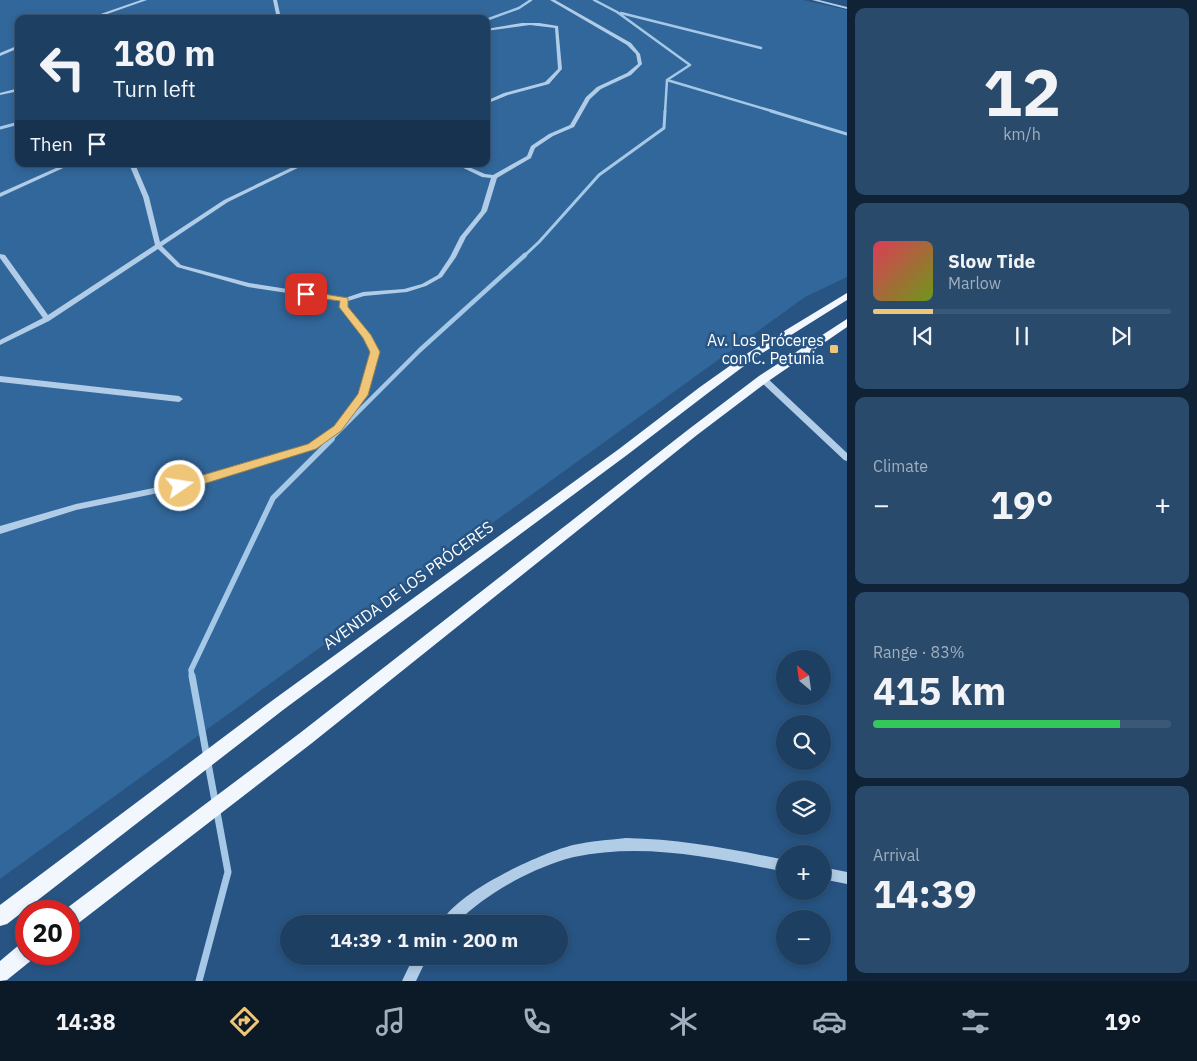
<!DOCTYPE html>
<html lang="en">
<head>
<meta charset="utf-8">
<style>
	:root { --surface:#1d3f62; --page:#2a4a6b; --text:#f1f3f6; --muted:#a0afbe; --line:#3b5877; --accent:#efc677 }
	body { margin:0; font-family:"IBM Plex Sans",sans-serif; background:var(--page); color:var(--text); height:100vh; display:flex; flex-direction:column; font-size:19px; white-space:nowrap }
	* { box-sizing:border-box; margin:0 }
	p { font-size:16px; color:var(--muted) }
	.icon { flex:none; width:28px; height:28px; fill:none; stroke:currentColor; stroke-width:2; stroke-linecap:round; stroke-linejoin:round }
	.map { position:relative; flex:1; overflow:hidden }
	.panel { display:flex; flex-direction:column; gap:8px; padding:8px; background:#102336; width:350px }
	.panel>* { flex:none }
	.top-card { position:absolute; left:15px; top:15px; width:475px; height:152px; border-radius:10px; box-shadow:0 2px 8px #0003,0 0 0 1px var(--line); background:#1d3f62; color:var(--text); overflow:hidden }
	.needle { width:32px; rotate:331deg }
	.controls { position:absolute; left:776px; top:650px; display:grid; gap:10px }
	.controls a { display:grid; place-items:center; width:55px; height:55px; border-radius:50%; background:var(--surface); box-shadow:0 2px 8px #0003,0 0 0 1px var(--line); font-size:25px }
	.speed { position:absolute; left:15px; top:900px; display:flex; gap:10px; font-size:25px; font-weight:700; text-align:center }
	.speed>* { display:grid; place-content:center; width:65px; height:65px; border-radius:50%; background:var(--surface); box-shadow:0 2px 8px #0003,0 0 0 1px var(--line); line-height:1 }
	.speed .limit { border:8px solid #d22; background:#fff; color:#111 }
	.pin { position:absolute; display:grid; place-items:center; width:42px; height:42px; color:#fff; margin:-21px; border-radius:10px; box-shadow:0 2px 8px #0006 }
	.me { position:absolute; width:55px; margin:-28px; rotate:77deg; stroke-linejoin:round; filter:drop-shadow(0 0 4px #0008) }
	.turn { display:flex; align-items:center; gap:18px; height:105px; padding:0 15px; font-size:22px }
	.turn .icon { width:65px; height:65px; stroke-width:2.5 }
	.turn b { display:block; font-size:35px; line-height:42px }
	.then { display:flex; align-items:center; height:48px; padding:0 15px; background:#0003; gap:10px; font-size:19px }
	.big { font-size:38px; font-weight:700; line-height:1.1 }
	.panel .tile { flex:1; display:flex; flex-direction:column; justify-content:center; gap:8px; min-width:0; padding:0 18px; border-radius:10px; background:var(--page) }
	.panel .dial { align-items:center; gap:0 }
	.dial b { font-size:65px; line-height:1 }
	.song { display:flex; align-items:center; gap:15px }
	.cover { width:60px; height:60px; border-radius:8px; background:linear-gradient(135deg,hsl(350 70% 55%),hsl(80 70% 35%)) }
	.played { height:5px; border-radius:2px; background:linear-gradient(90deg,var(--accent) 20%,var(--line) 20%) }
	.keys { display:flex; justify-content:space-around; direction:ltr }
	.heat { display:flex; justify-content:space-between; align-items:center; font-size:28px; direction:ltr }
	.charge { height:8px; border-radius:4px; background:linear-gradient(90deg,#34c759 83%,var(--line) 0) }
	.trip { position:absolute; left:280px; top:915px; width:288px; height:50px; border-radius:25px; background:var(--surface); box-shadow:0 2px 8px #0003,0 0 0 1px var(--line); font-weight:700; line-height:50px; text-align:center }
	.tabs { display:flex; height:80px; justify-content:space-around; align-items:center; background:#0c1927; color:var(--muted) }
	.tabs .icon { width:35px; height:35px }
	.tabs .current { color:var(--accent) }
	.tabs b { font-size:22px; color:var(--text) }
	main { display:flex; flex:1; min-height:0 }
	.map>svg:first-child { display:block }
	.green { fill:#32679b; fill-rule:evenodd }
	.lines { fill:none; stroke-linecap:round; stroke-linejoin:round }
	.stream-far4 { stroke:#a5c8e7; stroke-width:2.5 }
	.stream-far3 { stroke:#a5c8e7; stroke-width:3 }
	.stream-far2 { stroke:#a5c8e7; stroke-width:4.5 }
	.stream-far1 { stroke:#a5c8e7; stroke-width:5.5 }
	.stream { stroke:#a5c8e7; stroke-width:7 }
	.minor { fill:#b1cce7; fill-rule:evenodd }
	.major { fill:#f2f7fd; fill-rule:evenodd }
	.route { fill:#efc677; stroke:#9b814d }
	.poi-dot { fill:#efc677; stroke:#275483; stroke-width:2 }
	.labels { text-anchor:middle; stroke-width:5; stroke-linejoin:round; paint-order:stroke }
	.poi-label { font-size:16px; fill:#fff; stroke:#275483; text-anchor:end }
	.street-label { font-size:16px; fill:#fff; stroke:#275483 }
</style>
</head>
<body>
<main>
<div class="map">
<svg width="847" height="981" viewBox="0 0 847 981">
	<rect width="100%" height="100%" fill="#275483"/>
	<path class="green" d="M0,0H803L847,10V277L805,297L0,879ZM19,19H486V164H19Z"/>
	<g class="lines">
		<path class="stream-far4" d="M594,0L617,12L690,65L667,80L775,112
			M621,13L761,48
			M486,20L519,8L531,0
			M665,112L667,80"/>
		<path class="stream-far3" d="M771,111L847,134
			M0,128L19,123
			M524,256L539,242L599,175L664,128L665,111"/>
		<path class="stream-far2" d="M330,440L420,350L525,255"/>
		<path class="stream-far1" d="M192,677L191,670L273,498L332,439"/>
		<path class="stream" d="M192,676L228,872L199,981"/>
		<path class="minor" d="M141,0H147L93,19H86Z
			M273,0H277L280,14L275,19H270L276,14Z
			M550,0H555L631,43L640,54L642,64L631,75L601,89L590,99L574,127L553,136L535,148L531,158L497,178L487,211L466,237L456,257L442,277L426,286L407,292L364,296L348,301L347,307L370,335L379,352L365,397L341,430L315,449L197,485L76,510L0,534V526L76,504L197,479L309,445L335,426L358,394L371,352L364,338L340,307L341,301L248,287L177,267L158,249L49,321L0,345V340L43,318L0,258V254L5,255L48,315L155,245L143,197L129,164H135L149,197L160,242L224,200L299,164H306L228,202L162,246L181,265L249,283L345,298L363,292L404,289L422,284L438,275L450,257L460,237L481,211L491,178L482,177L455,164H462L485,174L493,175L527,156L531,146L549,134L570,125L586,97L597,87L627,73L638,64L636,54L627,45Z
			M812,0H819L847,7V9Z
			M522,23H539L558,26L562,69L549,84L508,95L486,104V101L504,93L545,82L558,69L555,28L530,25L486,31V29Z
			M19,45V48L0,56V53Z
			M19,88V91L0,95V93Z
			M65,164H72L0,197V193Z
			M0,376L179,396L183,399L179,402L0,382Z
			M763,376L766,377L847,453V461L844,460L760,381L759,379Z
			M626,838C680,839 732,849 785,860V872C716,858 644,842 574,857C553,862 533,871 514,881C493,893 473,906 456,924H441C453,893 541,853 573,845C591,841 608,840 626,838Z
			M822,867L847,872V884L822,879Z
			M414,956H428L416,981H402Z"/>
		<path class="major" d="M847,293V300L756,357L708,393L627,455L283,710L7,924L0,926V905L273,700L619,449L700,387L748,353Z
			M847,319V327L767,382L697,435L312,743L76,925L69,927V911H63L300,733L689,429L759,376Z
			M26,943V954H35L33,959L7,980L0,981V961L19,945Z"/>
	</g>
	<path class="route" d="M306,291L348,298V307L371,335L380,352L368,395L341,431L316,449L197,486L180,490L176,489L174,486L176,483L308,444L334,426L358,394L370,352L363,338L339,307L340,301L303,296L302,294Z"/>
	<rect class="poi-dot" x="829" y="344" width="10" height="10" rx="2.5"/>
	<g class="labels">
		<g class="poi-label">
			<text x="824" y="346">Av. Los Próceres<tspan x="824" dy="18">con C. Petunia</tspan></text>
		</g>
		<g class="street-label">
			<text transform="translate(408 585) rotate(-36)" y="6">AVENIDA DE LOS PRÓCERES</text>
		</g>
	</g>
</svg>
<div class="controls">
<a><svg class="needle" viewBox="-14 -14 28 28"><path d="M0-13l5 13h-10z" fill="#e53935"/><path d="M0 13l5-13h-10z" fill="#a0afbe"/></svg></a>
<a><svg class="icon" aria-label="search" viewBox="0 0 24 24"><circle cx="10" cy="10" r="6"/><path d="M15 15l6 6"/></svg></a>
<a><svg class="icon" aria-label="layers" viewBox="0 0 24 24"><path d="M12 4l9 5-9 5-9-5zM3 14l9 5 9-5"/></svg></a>
<a>+</a>
<a>−</a>
</div>
<div class="speed"><div class="limit">20</div></div>
<div class="pin" style="left:306px;top:294px;background:#d93025"><svg class="icon" aria-label="arrive" viewBox="0 0 24 24"><path d="M6 21V4h12l-3 4 3 4H6"/></svg></div>
<svg class="me" style="left:180px;top:486px" viewBox="-20 -20 40 40"><circle r="17" fill="#efc677" stroke="#fff" stroke-width="3"/><path d="M0-11L8 9 0 5-8 9z" fill="#fff"/></svg>
<div class="trip">14:39 · 1 min · 200 m</div>
<div class="top-card">
<div class="turn"><svg class="icon" aria-label="left" viewBox="0 0 24 24"><path d="M17 20v-9H6M10 6l-5 5 5 5"/></svg><div><b>180 m</b>Turn left</div></div>
<div class="then">Then<svg class="icon" aria-label="arrive" viewBox="0 0 24 24"><path d="M6 21V4h12l-3 4 3 4H6"/></svg></div>
</div>
</div>
<section class="panel">
<div class="tile dial"><b>12</b><p>km/h</p></div>
<div class="tile">
<div class="song"><i class="cover"></i><div><b>Slow Tide</b><p>Marlow</p></div></div>
<div class="played"></div>
<div class="keys"><svg class="icon" aria-label="previous" viewBox="0 0 24 24"><path d="M18 5L8 12l10 7zM5 5v14"/></svg><svg class="icon" aria-label="pause" viewBox="0 0 24 24"><path d="M8 5v14M16 5v14"/></svg><svg class="icon" aria-label="next" viewBox="0 0 24 24"><path d="M6 5l10 7-10 7zM19 5v14"/></svg></div>
</div>
<div class="tile"><p>Climate</p>
<div class="heat"><a>−</a><b class="big">19°</b><a>+</a></div>
</div>
<div class="tile"><p>Range · 83%</p><b class="big">415 km</b><div class="charge"></div></div>
<div class="tile"><p>Arrival</p><b class="big">14:39</b></div>
</section>
</main>
<nav class="tabs">
<b>14:38</b>
<svg class="icon current" aria-label="directions" viewBox="0 0 24 24"><path d="M12 3l9 9-9 9-9-9zM9 14v-3h6M13 9l2 2-2 2"/></svg>
<svg class="icon" aria-label="music" viewBox="0 0 24 24"><path d="M9 18V5l10-2v13"/><circle cx="6" cy="18" r="3"/><circle cx="16" cy="16" r="3"/></svg>
<svg class="icon" aria-label="phone" viewBox="0 0 24 24"><path d="M5 4h4l2 5-3 2q2 4 5 5l2-3 5 2v4C11 20 4 13 5 4z"/></svg>
<svg class="icon" aria-label="climate" viewBox="0 0 24 24"><path d="M12 3v18M4 7l16 10M4 17L20 7"/></svg>
<svg class="icon" aria-label="car" viewBox="0 0 24 24"><path d="M5 17H2v-5l4-1 3-4h7l3 4 3 1v5h-3M9 17h6M6 11h13"/><circle cx="7" cy="17" r="2"/><circle cx="17" cy="17" r="2"/></svg>
<svg class="icon" aria-label="filters" viewBox="0 0 24 24"><path d="M4 7h16M4 17h16"/><circle cx="9" cy="7" r="2"/><circle cx="15" cy="17" r="2"/></svg>
<b>19°</b>
</nav>
</body>
</html>
